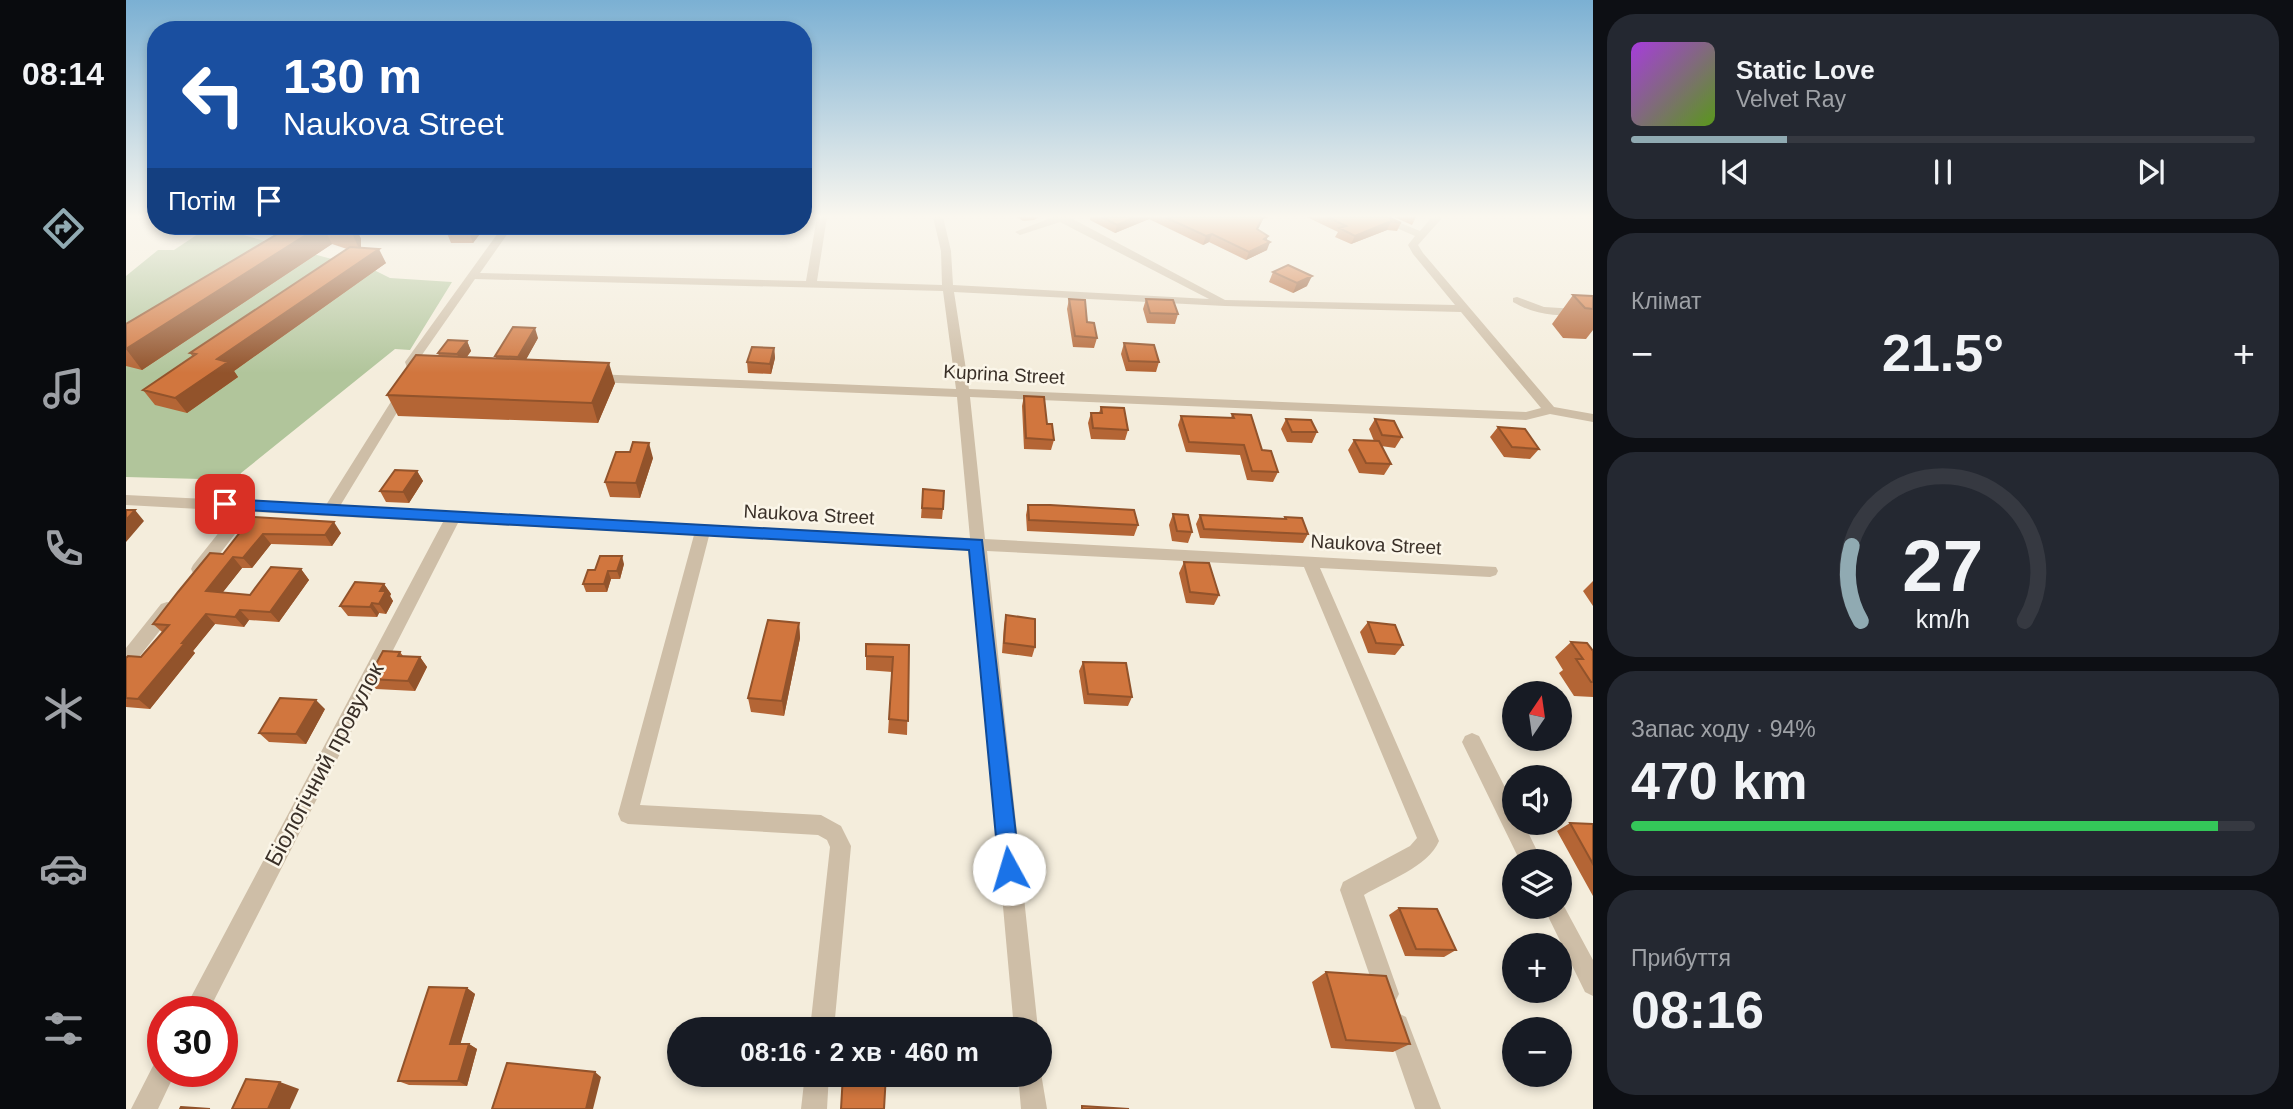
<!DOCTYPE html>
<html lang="uk">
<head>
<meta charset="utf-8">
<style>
	:root { --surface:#171b24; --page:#242831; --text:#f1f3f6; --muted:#9ea1a6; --line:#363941; --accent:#90aab2 }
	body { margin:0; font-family:Helvetica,sans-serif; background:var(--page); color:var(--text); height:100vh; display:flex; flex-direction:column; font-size:26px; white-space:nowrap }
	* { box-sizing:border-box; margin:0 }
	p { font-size:23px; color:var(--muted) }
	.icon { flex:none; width:38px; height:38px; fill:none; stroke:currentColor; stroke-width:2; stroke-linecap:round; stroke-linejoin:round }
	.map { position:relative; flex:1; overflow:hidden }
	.panel { display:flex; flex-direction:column; gap:14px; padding:14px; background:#0d0f14; width:700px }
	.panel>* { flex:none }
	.guide { position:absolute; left:21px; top:21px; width:665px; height:214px; border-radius:28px; box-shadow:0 4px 10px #0003; background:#1a4fa0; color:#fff; overflow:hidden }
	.needle { width:46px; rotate:13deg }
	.fabs { position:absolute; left:1376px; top:681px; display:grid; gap:14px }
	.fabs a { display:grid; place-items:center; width:70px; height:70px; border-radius:50%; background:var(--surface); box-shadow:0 4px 10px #0003; font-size:35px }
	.speed { position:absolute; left:21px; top:996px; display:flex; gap:14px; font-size:35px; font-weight:700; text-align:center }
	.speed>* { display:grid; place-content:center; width:91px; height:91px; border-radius:50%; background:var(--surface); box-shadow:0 4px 10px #0003; line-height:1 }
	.speed .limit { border:10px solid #d22; background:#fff; color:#111 }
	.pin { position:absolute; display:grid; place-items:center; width:60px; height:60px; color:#fff; margin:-30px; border-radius:14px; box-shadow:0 4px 10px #0006 }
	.me { position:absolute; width:77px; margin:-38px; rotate:354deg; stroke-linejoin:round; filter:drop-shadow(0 0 5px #0008) }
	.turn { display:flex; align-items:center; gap:24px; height:147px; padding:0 21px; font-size:32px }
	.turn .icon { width:91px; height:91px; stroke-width:2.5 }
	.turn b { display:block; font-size:49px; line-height:60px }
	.then { display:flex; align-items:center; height:66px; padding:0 21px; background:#0003; gap:14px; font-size:26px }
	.big { font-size:52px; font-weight:700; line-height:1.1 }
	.panel .card { flex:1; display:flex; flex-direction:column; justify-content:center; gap:10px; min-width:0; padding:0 24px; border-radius:28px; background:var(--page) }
	.panel .dial { align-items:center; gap:0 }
	.dial svg { height:182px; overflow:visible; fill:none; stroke:var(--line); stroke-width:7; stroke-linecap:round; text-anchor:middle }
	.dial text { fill:var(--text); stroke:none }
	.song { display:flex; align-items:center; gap:21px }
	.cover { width:84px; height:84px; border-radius:10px; background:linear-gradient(135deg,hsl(280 70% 55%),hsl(90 70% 35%)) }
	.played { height:7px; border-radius:4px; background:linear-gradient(90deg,var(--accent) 25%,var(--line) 25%) }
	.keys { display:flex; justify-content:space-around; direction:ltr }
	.heat { display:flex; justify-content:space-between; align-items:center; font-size:38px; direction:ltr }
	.charge { height:10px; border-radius:5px; background:linear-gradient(90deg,#34c759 94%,var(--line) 0) }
	.trip { position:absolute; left:541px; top:1017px; width:385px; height:70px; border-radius:35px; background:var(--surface); box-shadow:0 4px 10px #0003; font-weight:700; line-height:70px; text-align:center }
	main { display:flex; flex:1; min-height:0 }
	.tabs { display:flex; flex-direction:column; width:126px; justify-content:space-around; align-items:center; background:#090b0e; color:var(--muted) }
	.tabs .icon { width:49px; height:49px }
	.tabs .active { color:var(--accent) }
	.tabs b { font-size:32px; color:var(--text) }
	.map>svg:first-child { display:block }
	.green { fill:#b1c59b }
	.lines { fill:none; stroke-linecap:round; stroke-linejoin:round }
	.minor { fill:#cebea7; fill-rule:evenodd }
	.wall { fill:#b46535 }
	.shaded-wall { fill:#92532b }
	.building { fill:#d1763e; stroke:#92532b; stroke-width:2 }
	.route { fill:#1a73e8; stroke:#114b97; stroke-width:2 }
	.labels { text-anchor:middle; stroke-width:5; stroke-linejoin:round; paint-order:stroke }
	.street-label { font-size:19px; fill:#3a3028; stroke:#fbf6e9 }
	.near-street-label { font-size:23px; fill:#3a3028; stroke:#fbf6e9 }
</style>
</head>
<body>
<main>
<nav class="tabs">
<b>08:14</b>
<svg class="icon active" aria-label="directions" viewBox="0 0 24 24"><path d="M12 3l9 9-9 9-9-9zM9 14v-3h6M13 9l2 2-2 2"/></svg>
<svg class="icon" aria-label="music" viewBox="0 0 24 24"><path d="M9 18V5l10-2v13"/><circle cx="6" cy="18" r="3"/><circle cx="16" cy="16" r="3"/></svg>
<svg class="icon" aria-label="phone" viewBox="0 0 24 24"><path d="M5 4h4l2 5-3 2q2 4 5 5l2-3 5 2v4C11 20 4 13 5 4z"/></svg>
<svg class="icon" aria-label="climate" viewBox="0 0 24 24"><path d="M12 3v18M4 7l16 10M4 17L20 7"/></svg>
<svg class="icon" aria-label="car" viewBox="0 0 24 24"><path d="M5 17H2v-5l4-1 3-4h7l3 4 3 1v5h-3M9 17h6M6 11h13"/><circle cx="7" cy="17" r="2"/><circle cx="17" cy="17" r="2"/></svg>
<svg class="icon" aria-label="filters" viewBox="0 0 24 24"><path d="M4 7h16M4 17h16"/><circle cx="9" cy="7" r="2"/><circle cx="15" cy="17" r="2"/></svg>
</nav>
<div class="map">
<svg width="1467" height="1109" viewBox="0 0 1467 1109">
	<rect width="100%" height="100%" fill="#f4eddc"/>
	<path class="green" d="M84,226L250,271L264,278L326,282L284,350L269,349L115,473L112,480L0,477V276L32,250H48Z"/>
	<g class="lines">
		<path class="minor" d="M691,217H701L691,281L816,285L815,251L807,217H817L825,251L827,285L1083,299L934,222L894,235L889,232L927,217H943L1099,300L1329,305L1287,254L1282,245L1289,236L1245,217H1260L1294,231L1306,217H1317L1292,245L1297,253L1428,407L1467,414V422L1424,414L1400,420L844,397L859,539L1370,567L1372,571L1370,575L1364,577L1194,568L1313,841C1302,867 1261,881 1238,895L1273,994L1269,1002L1261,1006L1253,1002L1214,890L1217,882L1284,846L1291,838L1178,567L861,551L912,1029H888L845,550L583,536L514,805L695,815L715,826L725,846L708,1029H684L704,847L701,840L692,835L502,824L495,821L492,814L568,535L332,523L82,1012H57L317,522L126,512L79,573H67L65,569L67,565L110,511L0,505V495L200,505L283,373L279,362L377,226H387L354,273L680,281ZM349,279L817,291L830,389L467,374L461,378L467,382L831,397L844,538L214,506L295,373L291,362ZM828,292L1099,306L1335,312L1415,408L1400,412L843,389Z
			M1391,297L1418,307L1467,310V316C1439,316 1412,317 1387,302V298Z
			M41,602L47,604L49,609L47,614L6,666L0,668V648L35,604Z
			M1346,733L1353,736L1388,805V822H1397L1416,861H1394L1336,742L1339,736Z
			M1433,897L1467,960V996L1459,992L1417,906H1433Z
			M1272,1013L1280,1017L1315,1109H1289L1260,1025L1264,1017Z
			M37,1059V1071H50L32,1109H5L29,1062Z
			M914,1067L921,1109H895L892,1074H914Z
			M679,1074H703L701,1109H675Z"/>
	</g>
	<path class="wall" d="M891,217H913L908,220L897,221Z
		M964,217H1143L1137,219L1132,229L1141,240V250L1120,260L1083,242L1077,245L1023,219L989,233L964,220Z
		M1181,217H1262L1275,223L1271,231L1261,230L1225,244L1209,237L1212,232Z
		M1268,217H1290L1286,225Z
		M115,226H229L235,239V248L260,263L108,371L112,377L61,413L29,405L17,390L67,357L64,353L221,249L206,244L16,370L0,366V324L149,235Z
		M318,226H360L347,243H325Z
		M1147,272L1181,286L1167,293L1143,282Z
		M1447,295L1467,296V330L1460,339L1437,338L1426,324Z
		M943,299L971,338L968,348L947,347L941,309Z
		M1020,299L1052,314L1049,324L1021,323L1017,309Z
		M412,338L400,359L489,383L472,423L272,416L261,395L313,356L312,353L341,341L345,351L341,357L370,358L369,356Z
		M998,343L1033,362L1030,372L1000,371L995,354Z
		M648,348L649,358L645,374L622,373L621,362Z
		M898,396L921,424L928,440L925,450L898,449L896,406Z
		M975,407L1002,430L999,440L965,439L962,423L965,413H973Z
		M1106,414L1152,472L1147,482L1121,480L1114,455L1060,452L1052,425L1055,416L1105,418Z
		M1160,419L1191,432L1186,443L1161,442L1155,429Z
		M1249,419L1276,437L1269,448L1255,446L1265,464L1258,475L1233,473L1222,450L1228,440L1248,441L1243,429Z
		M1372,427L1413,449L1404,459L1378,457L1364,437Z
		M504,452L527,458L514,498L484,497L479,482Z
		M291,471L297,481L283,503L260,502L254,491Z
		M797,489L817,509L816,519L795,518Z
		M902,505L1012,525L1008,536L901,531L900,515Z
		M1047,514L1066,532L1062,543L1046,541L1043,525Z
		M1074,515L1158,519L1159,517L1182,534L1177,543L1074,538L1070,524Z
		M126,517L215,533L206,546L145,544L126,568H116L96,593L124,595L175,569L183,580L153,622L123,620L118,627L89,624L67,651L69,653L24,709L0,707V658L15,657L36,632L27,624L97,554Z
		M1058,562L1093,595L1088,605L1060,603L1053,573Z
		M498,564L494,579H485L481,592H460L457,584L469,570Z
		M1467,581V606L1457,591Z
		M258,584L265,594L264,596L267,601L260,614L253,613L251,617L222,616L214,606Z
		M880,615L909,647L906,657L876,653L878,625Z
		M1242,622L1277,645L1269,655L1242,653L1234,632Z
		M673,623L674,638L658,716L625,712L622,698Z
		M1445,642L1467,651V697L1448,696L1433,673L1437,670L1429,657Z
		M740,644L783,645L781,735L762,733L766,672L740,670Z
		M274,652L278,657H294L301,667L289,691L250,689L242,679Z
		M957,662L1006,697L1002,706L958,704L953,671Z
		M199,709L180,744L143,742L133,733Z
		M1444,823L1467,824V896L1431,831Z
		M1273,908L1330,950L1318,957L1279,956L1263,915Z
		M1200,972L1284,1044L1267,1052L1205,1048L1186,982Z
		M341,988L349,994L334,1044H343L351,1049L341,1086L283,1085L272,1081Z"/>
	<path class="shaded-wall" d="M1009,217H1023V219L989,233L991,225Z
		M1265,221L1261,230L1225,244L1229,236Z
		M194,226H197L206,244L16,370L0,349Z
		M226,226H229L235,239V253L226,233Z
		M341,226H360L347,243Z
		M1086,234L1083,242L1077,245L1080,236Z
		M1142,236L1139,244L1144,242L1141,250L1120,260L1123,252Z
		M253,249L260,263L108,371L112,377L61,413L49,398L91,359Z
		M1186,276L1181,286L1167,293L1171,283Z
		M409,328L412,338L396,367L392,357Z
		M341,341L345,351L335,364L331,354Z
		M648,348L649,358L645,374L644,364Z
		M483,363L489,383L472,423L466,403Z
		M523,443L527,458L514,498L510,483Z
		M291,471L297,481L283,503L277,492Z
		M9,510L18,521L0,542V520Z
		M208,522L215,533L206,546L199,535Z
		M137,534L145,544L126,568L117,558Z
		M496,556L498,564L494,579L491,571Z
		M107,557L116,568L90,601L80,591Z
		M175,569L183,580L153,622L144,612Z
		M482,571L485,579L481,592L478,584Z
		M258,584L265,594L264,596L267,601L260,614L253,604L254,591Z
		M246,603L253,613L251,617L244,607Z
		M114,610L123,620L118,627L109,617Z
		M80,614L89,624L67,651L69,653L24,709L12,699L56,643Z
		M673,623L674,638L658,716L656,701Z
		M294,657L301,667L289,691L282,681Z
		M190,700L199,709L180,744L170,734Z
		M341,988L349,994L333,1049L324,1044Z
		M343,1044L351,1049L341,1086L332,1081Z
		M469,1072L475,1077L467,1109H460Z
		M154,1082L173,1089L164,1109H142Z"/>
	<path class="building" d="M976,217H1009L991,225Z
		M1039,217H1137L1131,229L1142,236L1138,239L1144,242L1123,252L1086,234L1080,236Z
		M1202,217H1262L1275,223L1265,221L1229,236L1213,228L1220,226Z
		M165,226H194L0,349V324Z
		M200,226H226V233Z
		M224,247L253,249L91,359L102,362L49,398L17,390L70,354L64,353Z
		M1162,265L1186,276L1171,283L1147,272Z
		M1447,295L1467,296V309L1459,308Z
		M943,299L959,300L961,322L968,323L971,338L949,336Z
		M1020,299L1047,300L1052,314L1024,313Z
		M387,327L409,328L392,357L369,356Z
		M322,340L341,341L331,354L312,353Z
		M998,343L1028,345L1033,362L1003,361Z
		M626,347L648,348L644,364L621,362Z
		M290,355L483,363L466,403L261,395Z
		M898,396L918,397L921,424H926L928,440L900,438Z
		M975,407L998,408L1002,430L967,428L965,413H976Z
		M1106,414L1125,415L1136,450L1145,451L1152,472L1126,471L1118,445L1063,442L1055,416L1108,418Z
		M1160,419L1185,420L1191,432H1166Z
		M1249,419L1268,421L1276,437L1256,435Z
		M1372,427L1399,429L1413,449L1386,447Z
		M1228,440L1253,441L1265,464L1240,463Z
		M507,442L523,443L510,483L479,482L490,452H504Z
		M269,470L291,471L277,492L254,491Z
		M797,489L818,491L817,509L796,508Z
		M902,505H924L1008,510L1012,525L903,520Z
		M0,510H9L0,520Z
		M1047,514L1062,515L1066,532L1051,531Z
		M1074,515L1160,519L1159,517L1176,518L1182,534L1078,529Z
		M126,517L208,522L199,535L137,534L117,558L107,557L80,591L124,595L145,567L175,569L144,612L114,610L109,617L80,614L56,643H59L12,699L0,698V658L2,656L15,657L43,625L27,624L52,592L84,553L97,554Z
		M474,556H496L491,571H482L478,584H457L462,570H469Z
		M1058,562L1083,563L1093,595L1064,592Z
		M229,582L258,584L254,591H260L253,604L246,603L244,607L214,606Z
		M880,615L909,619V647L878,643Z
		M642,620L673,623L656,701L622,698Z
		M1242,622L1269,625L1277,645L1250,643Z
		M1445,642L1461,643L1467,651V682H1465L1450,659H1457Z
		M740,644L783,645L782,721L763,719L767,657L740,656Z
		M257,651L274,652L272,656L294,657L282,681L242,679Z
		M957,662L1000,663L1006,697L962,694Z
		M154,698L190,700L170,734L133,733Z
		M1444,823L1467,824V864Z
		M1273,908L1311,909L1330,950L1290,949Z
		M1200,972L1260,976L1284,1044L1220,1040Z
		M303,987L341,988L324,1044H343L332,1081H272Z
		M381,1063L469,1072L460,1109H366Z
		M717,1074H760L758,1109H715Z
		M120,1079L154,1082L142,1109H106Z
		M956,1106L1003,1109H956Z
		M55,1107L84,1109H54Z"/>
	<linearGradient id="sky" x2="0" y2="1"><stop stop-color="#7bb0d3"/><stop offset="0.58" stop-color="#faf7ef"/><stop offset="1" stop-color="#faf7ef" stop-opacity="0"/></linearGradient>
	<rect width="1467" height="373" fill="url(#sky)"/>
	<path class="route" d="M99,499L856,540L894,869L891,877L883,880L876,877L873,869L843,550L99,509L91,504Z"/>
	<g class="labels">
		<g class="street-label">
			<text transform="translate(878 374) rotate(3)" y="7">Kuprina Street</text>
			<text transform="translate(683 514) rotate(3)" y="7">Naukova Street</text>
			<text transform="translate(1250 544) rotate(3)" y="7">Naukova Street</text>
		</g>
		<g class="near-street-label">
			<text transform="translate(198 764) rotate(-62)" y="8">Біологічний провулок</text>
		</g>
	</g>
</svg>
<div class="fabs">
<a><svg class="needle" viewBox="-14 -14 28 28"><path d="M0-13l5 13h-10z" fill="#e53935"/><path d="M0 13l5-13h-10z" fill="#9ea1a6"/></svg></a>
<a><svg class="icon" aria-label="sound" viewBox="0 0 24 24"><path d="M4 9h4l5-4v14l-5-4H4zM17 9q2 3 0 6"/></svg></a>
<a><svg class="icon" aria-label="layers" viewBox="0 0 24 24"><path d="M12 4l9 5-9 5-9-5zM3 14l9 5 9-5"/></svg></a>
<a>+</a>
<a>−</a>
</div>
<div class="speed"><div class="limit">30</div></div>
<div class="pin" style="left:99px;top:504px;background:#d93025"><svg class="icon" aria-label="arrive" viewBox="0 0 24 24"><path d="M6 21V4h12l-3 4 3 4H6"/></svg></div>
<svg class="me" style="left:883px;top:869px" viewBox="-20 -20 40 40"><circle r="19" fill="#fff"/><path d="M0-13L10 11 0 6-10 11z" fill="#1a73e8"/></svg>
<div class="trip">08:16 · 2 хв · 460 m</div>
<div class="guide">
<div class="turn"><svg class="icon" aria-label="left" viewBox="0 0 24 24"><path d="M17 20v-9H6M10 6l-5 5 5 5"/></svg><div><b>130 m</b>Naukova Street</div></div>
<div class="then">Потім<svg class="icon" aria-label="arrive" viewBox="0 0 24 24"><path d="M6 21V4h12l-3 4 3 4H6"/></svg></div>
</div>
</div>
<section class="panel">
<div class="card">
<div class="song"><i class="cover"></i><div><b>Static Love</b><p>Velvet Ray</p></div></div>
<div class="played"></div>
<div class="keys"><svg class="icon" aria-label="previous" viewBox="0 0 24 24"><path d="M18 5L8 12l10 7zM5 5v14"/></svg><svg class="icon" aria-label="pause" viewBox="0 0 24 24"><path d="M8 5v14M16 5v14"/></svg><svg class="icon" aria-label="next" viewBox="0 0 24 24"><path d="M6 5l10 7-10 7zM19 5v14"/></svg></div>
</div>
<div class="card"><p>Клімат</p>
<div class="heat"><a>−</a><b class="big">21.5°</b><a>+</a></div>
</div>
<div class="card dial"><svg viewBox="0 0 100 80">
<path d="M14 69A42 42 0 1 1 86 69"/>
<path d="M14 69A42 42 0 0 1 10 36" stroke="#90aab2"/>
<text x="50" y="56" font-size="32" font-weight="700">27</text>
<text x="50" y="72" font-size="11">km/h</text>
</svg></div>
<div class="card"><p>Запас ходу · 94%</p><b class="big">470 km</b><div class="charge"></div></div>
<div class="card"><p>Прибуття</p><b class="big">08:16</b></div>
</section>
</main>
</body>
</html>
